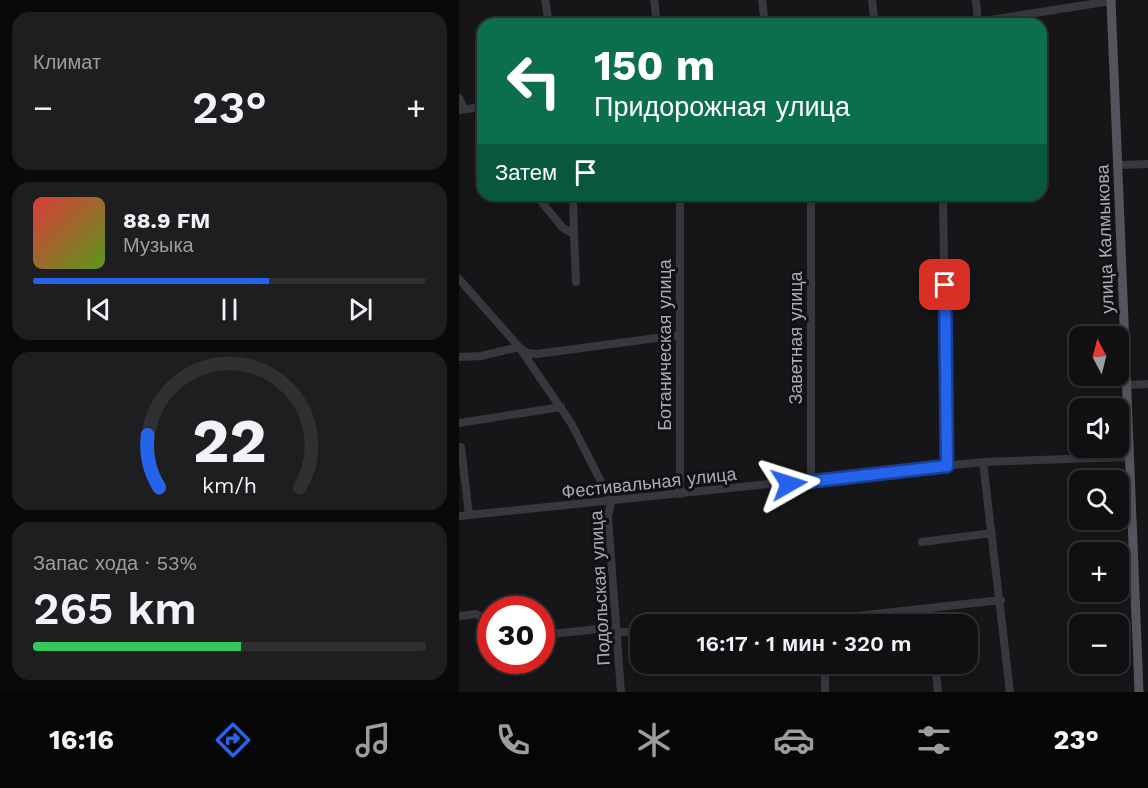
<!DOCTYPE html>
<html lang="ru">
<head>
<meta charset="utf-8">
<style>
	:root { --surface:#101012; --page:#1e1e20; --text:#f1f3f6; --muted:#9c9d9f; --line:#303032; --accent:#2563eb }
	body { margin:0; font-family:"Work Sans",sans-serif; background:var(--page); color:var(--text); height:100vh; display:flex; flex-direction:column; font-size:22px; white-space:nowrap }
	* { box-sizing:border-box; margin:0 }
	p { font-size:20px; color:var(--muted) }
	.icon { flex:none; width:33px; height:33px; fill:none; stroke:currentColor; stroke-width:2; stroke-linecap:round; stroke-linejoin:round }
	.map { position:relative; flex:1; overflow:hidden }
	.details { display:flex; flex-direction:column; gap:12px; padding:12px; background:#09090a; width:459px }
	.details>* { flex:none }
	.banner { position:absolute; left:18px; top:18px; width:570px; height:183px; border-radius:18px; box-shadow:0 3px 9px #0003,0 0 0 2px var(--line); background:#0b6e4f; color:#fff; overflow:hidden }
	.needle { width:39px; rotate:353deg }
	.fabs { position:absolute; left:610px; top:326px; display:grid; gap:12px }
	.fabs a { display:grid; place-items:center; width:60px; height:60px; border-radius:12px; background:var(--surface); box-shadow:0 3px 9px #0003,0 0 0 2px var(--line); font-size:30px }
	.speed { position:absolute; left:18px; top:596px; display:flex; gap:12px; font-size:30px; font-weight:700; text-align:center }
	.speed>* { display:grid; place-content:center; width:78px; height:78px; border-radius:50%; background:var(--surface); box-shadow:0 3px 9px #0003,0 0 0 2px var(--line); line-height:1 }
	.speed .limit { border:9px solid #d22; background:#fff; color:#111 }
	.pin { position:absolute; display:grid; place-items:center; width:51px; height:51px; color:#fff; margin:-26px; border-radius:12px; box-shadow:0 3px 9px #0006 }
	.me { position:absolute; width:66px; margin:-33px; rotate:84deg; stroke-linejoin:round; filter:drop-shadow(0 0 4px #0008) }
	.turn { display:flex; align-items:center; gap:21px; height:126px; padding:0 18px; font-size:27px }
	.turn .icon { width:78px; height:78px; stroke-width:2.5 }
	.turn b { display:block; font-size:42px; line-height:51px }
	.then { display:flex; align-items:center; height:57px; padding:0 18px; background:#0003; gap:12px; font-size:22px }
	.big { font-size:45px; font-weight:600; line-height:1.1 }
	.details .tile { flex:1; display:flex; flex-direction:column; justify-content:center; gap:9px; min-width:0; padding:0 21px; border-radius:18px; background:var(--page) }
	.details .dial { align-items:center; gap:0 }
	.dial svg { height:156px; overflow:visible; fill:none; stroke:var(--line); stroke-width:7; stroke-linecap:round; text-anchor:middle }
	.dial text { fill:var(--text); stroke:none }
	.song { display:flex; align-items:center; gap:18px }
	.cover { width:72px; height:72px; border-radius:9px; background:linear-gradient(135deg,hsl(0 70% 55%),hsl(90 70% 35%)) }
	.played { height:6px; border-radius:3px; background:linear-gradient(90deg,var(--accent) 60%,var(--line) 60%) }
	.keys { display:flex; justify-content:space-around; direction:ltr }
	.heat { display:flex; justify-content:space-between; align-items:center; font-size:33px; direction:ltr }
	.charge { height:9px; border-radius:4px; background:linear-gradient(90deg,#34c759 53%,var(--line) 0) }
	.trip { position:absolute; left:171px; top:614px; width:348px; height:60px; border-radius:18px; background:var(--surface); box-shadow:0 3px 9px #0003,0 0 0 2px var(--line); font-weight:600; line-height:60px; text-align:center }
	.tabs { display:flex; height:96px; justify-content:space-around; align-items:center; background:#060607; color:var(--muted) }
	.tabs .icon { width:42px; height:42px }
	.tabs .selected { color:var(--accent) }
	.tabs b { font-size:27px; color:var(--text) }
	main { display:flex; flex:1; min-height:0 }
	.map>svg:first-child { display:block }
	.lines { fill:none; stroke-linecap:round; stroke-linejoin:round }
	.minor { stroke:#37383d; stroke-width:8 }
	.major { stroke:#53555c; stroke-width:9 }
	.route-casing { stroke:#184099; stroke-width:15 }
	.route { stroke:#2563eb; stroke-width:10 }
	.labels { text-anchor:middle; stroke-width:6; stroke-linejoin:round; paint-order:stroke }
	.street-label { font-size:18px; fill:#a8adb8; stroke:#111113 }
</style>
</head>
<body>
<main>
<section class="details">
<div class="tile"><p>Климат</p>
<div class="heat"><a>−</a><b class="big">23°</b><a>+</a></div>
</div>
<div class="tile">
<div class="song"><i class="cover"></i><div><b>88.9 FM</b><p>Музыка</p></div></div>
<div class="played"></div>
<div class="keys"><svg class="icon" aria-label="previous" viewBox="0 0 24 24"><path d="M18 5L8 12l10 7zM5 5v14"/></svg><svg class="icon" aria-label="pause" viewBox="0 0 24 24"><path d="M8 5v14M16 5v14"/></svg><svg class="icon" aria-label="next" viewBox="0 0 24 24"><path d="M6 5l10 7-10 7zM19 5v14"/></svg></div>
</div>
<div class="tile dial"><svg viewBox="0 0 100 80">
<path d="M14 69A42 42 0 1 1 86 69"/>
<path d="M14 69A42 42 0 0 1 8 42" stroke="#2563eb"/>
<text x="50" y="56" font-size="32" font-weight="700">22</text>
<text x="50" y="72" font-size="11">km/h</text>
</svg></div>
<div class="tile"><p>Запас хода · 53%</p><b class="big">265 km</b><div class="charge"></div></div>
</section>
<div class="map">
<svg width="689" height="692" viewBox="0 0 689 692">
	<rect width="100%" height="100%" fill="#161618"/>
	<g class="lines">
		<path class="minor" d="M86,0L90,24
			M195,0L198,24
			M303,0L306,24
			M413,0L416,24
			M517,0L519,22
			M505,24L652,1
			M0,98L5,109
			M0,110L24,107
			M661,165L689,164
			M77,195L104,228L115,234L114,195
			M221,195V494
			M352,195V482
			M484,195L488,466
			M115,234L117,282
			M0,279L60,347L112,423L152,501L149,517L162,692
			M0,357L22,356L60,347L68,353L78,354L220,335
			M668,385L689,384
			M0,423L102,407
			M2,447L10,515
			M524,462L551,692
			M0,516L524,462L670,457
			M463,542L533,533
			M0,616L17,614L32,624
			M325,624L471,608
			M472,624L471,608L542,600
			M82,635L140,629L158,632H182
			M366,663V692
			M476,663L479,692"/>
		<path class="major" d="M652,0L680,692"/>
	</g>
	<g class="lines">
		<defs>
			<path id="route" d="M330,484L488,466L486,285"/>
		</defs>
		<use href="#route" class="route-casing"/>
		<use href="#route" class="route"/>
	</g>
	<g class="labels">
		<g class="street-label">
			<text transform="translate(646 239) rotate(-92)" y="6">улица Калмыкова</text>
			<text transform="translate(337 338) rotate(-90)" y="6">Заветная улица</text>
			<text transform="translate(206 345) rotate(-90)" y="6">Ботаническая улица</text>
			<text transform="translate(190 483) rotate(-6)" y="6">Фестивальная улица</text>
			<text transform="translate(141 588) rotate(-93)" y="6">Подольская улица</text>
		</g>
	</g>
</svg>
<div class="fabs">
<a><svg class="needle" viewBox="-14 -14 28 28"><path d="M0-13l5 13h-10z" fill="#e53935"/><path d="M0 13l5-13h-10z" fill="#9c9d9f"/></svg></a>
<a><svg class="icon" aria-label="sound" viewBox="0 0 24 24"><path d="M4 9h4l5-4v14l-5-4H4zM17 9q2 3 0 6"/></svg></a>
<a><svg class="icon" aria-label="search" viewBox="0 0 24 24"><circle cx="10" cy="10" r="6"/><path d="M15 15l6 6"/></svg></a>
<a>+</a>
<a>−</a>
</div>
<div class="speed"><div class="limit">30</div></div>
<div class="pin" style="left:486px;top:285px;background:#d93025"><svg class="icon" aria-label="arrive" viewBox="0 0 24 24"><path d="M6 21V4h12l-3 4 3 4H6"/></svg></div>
<svg class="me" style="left:330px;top:484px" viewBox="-20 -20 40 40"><path d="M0-17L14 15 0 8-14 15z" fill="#2563eb" stroke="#fff" stroke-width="4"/></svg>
<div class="trip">16:17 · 1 мин · 320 m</div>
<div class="banner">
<div class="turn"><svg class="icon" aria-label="left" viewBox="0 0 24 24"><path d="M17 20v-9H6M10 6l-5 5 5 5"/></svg><div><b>150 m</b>Придорожная улица</div></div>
<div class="then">Затем<svg class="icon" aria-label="arrive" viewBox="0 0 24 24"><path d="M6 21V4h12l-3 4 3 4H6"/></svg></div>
</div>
</div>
</main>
<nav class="tabs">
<b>16:16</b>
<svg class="icon selected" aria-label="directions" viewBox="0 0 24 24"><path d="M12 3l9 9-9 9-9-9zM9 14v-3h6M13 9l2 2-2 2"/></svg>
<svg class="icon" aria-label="music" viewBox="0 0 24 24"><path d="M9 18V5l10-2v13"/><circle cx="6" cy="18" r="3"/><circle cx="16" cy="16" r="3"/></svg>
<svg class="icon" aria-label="phone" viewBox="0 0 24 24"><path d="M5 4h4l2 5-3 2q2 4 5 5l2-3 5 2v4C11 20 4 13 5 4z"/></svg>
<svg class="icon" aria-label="climate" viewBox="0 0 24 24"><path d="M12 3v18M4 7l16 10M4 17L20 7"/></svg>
<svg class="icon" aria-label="car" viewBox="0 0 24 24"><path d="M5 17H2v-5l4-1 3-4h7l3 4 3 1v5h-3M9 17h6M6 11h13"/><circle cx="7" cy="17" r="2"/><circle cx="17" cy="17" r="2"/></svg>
<svg class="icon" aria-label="filters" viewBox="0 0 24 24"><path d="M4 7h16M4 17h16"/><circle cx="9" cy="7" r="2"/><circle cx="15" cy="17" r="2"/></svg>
<b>23°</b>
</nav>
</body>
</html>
